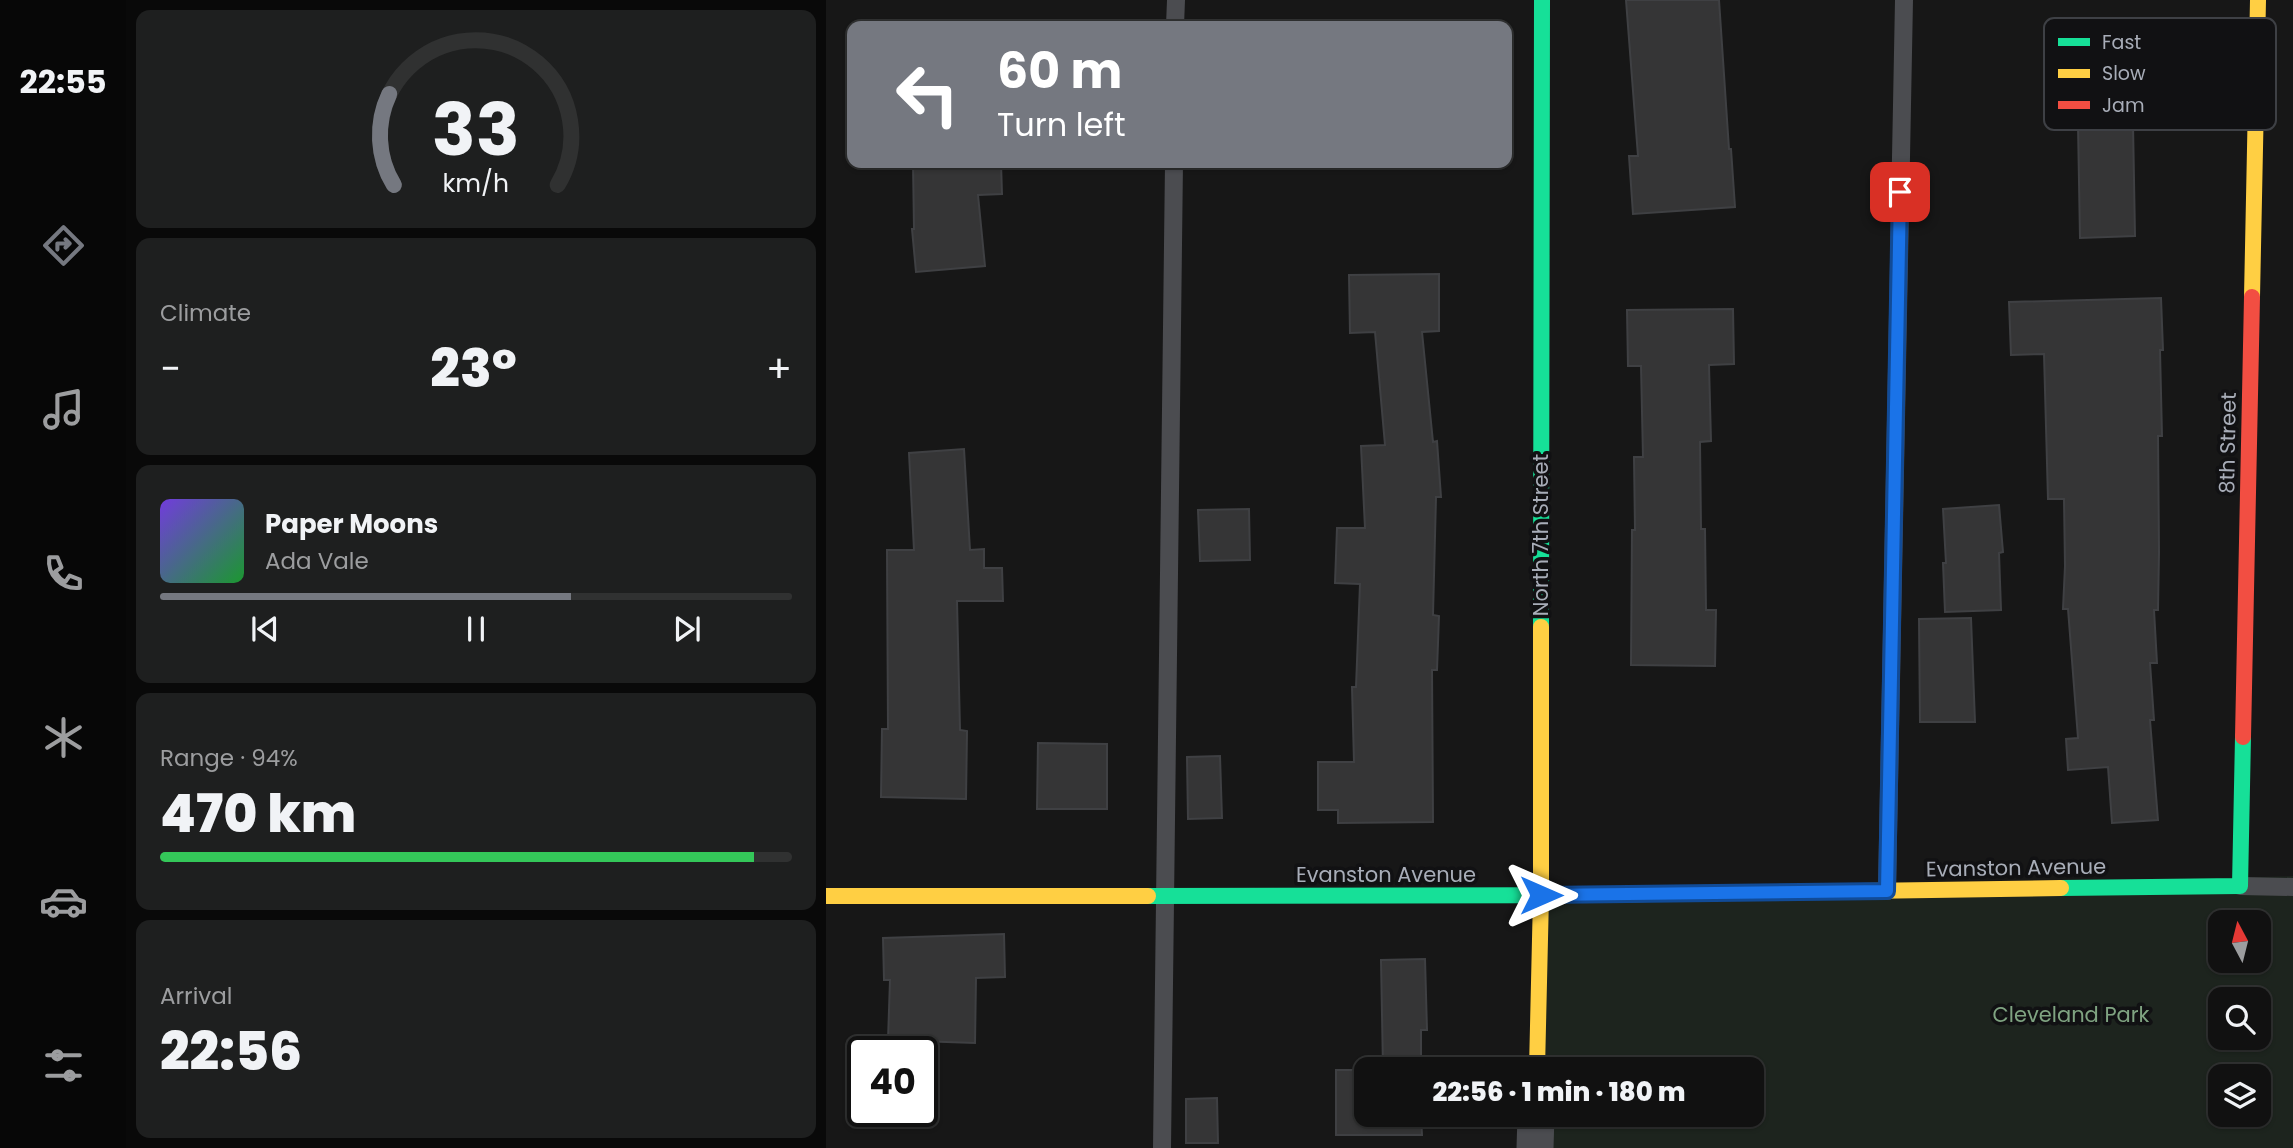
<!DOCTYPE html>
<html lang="en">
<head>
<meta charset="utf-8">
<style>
	:root { --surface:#111; --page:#1e1f1f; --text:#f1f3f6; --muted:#9c9d9f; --line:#303131; --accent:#757880 }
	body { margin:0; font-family:Poppins,sans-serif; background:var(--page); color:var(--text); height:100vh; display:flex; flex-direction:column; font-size:26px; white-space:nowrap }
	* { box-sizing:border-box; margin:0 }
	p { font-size:23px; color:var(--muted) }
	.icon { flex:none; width:38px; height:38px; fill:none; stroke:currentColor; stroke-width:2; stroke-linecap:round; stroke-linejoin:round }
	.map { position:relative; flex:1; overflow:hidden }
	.sheet { display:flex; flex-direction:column; gap:10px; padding:10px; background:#090909; width:700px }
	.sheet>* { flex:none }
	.top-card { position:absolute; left:21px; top:21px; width:665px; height:147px; border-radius:14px; box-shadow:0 2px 5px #0004,0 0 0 2px var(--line); background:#757880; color:#fff; overflow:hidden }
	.needle { width:46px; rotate:353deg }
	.tools { position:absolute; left:1382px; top:910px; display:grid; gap:14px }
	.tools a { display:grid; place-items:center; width:63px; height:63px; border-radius:14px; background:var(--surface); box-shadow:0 2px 5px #0004,0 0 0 2px var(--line); font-size:35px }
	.speed { position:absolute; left:21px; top:1036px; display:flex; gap:14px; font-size:35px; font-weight:700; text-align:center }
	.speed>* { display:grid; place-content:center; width:91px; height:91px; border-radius:50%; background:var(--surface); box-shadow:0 2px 5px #0004,0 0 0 2px var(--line); line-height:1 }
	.speed .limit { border:4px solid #111; border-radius:10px; background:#fff; color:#111 }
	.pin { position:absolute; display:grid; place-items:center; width:60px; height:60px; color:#fff; margin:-30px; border-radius:14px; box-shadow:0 4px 10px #0006 }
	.me { position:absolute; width:77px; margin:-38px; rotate:90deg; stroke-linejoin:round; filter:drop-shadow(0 0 5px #0008) }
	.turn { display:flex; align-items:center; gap:24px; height:147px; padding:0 35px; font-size:32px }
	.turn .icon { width:91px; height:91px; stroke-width:2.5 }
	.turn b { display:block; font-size:49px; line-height:60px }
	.big { font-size:52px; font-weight:800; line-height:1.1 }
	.sheet .tile { flex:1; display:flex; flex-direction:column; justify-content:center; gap:10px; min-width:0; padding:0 24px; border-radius:14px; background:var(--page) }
	.sheet .dial { align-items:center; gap:0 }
	.dial svg { height:182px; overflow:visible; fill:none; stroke:var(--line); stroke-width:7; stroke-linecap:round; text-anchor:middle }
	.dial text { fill:var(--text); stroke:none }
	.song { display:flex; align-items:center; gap:21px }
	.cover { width:84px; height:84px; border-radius:10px; background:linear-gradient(135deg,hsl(260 70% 55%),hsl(130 70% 35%)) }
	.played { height:7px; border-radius:4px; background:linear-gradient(90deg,var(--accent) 65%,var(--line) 65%) }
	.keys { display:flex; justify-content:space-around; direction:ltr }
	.heat { display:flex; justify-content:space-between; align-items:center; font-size:38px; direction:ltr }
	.charge { height:10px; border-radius:5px; background:linear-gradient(90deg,#34c759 94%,var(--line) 0) }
	.trip { position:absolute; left:528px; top:1057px; width:410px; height:70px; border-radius:14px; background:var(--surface); box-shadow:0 2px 5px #0004,0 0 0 2px var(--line); font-weight:800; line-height:70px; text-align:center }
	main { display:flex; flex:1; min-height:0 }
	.menu { display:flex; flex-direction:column; width:126px; justify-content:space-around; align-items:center; background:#070707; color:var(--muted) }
	.menu .icon { width:49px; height:49px }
	.menu .active { color:var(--accent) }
	.menu b { font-size:32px; color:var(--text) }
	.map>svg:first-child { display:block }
	.green { fill:#1d241e; fill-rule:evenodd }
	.building { fill:#353536; stroke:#3f4043; stroke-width:2 }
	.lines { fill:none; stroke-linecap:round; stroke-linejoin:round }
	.lane { stroke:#4b4c50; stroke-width:18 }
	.street { stroke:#4b4c50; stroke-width:37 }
	.fast { stroke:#16e098; stroke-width:16 }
	.slow { stroke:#ffcf43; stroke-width:16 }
	.jam { stroke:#f24e42; stroke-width:16 }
	.route-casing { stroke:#114b97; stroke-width:18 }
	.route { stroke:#1a73e8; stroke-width:12 }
	.labels { text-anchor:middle; stroke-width:7; stroke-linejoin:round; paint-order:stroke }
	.street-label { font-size:21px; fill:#a8adb8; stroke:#111113 }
	.park-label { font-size:21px; fill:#7fa381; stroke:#111113 }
	.key { fill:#111113; stroke:#3e4045; stroke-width:2 }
	.key-label { font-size:19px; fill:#a8adb8 }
</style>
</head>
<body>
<main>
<nav class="menu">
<b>22:55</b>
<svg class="icon active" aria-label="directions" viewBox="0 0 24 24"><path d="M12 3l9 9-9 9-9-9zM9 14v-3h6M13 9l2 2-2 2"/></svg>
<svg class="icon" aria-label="music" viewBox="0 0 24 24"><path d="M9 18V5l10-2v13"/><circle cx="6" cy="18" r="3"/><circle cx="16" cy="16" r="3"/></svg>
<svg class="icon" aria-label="phone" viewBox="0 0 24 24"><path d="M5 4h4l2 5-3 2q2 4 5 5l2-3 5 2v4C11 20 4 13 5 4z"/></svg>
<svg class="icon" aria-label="climate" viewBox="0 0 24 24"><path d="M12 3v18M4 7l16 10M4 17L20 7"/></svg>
<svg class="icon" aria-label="car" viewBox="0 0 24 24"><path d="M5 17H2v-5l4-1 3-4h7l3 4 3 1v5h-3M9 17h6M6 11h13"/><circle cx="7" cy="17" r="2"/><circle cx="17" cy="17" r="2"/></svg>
<svg class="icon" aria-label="filters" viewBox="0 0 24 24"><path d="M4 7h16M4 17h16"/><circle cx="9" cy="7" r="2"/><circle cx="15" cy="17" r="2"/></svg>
</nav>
<section class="sheet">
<div class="tile dial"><svg viewBox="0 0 100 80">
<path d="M14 69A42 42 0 1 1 86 69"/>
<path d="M14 69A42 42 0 0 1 12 29" stroke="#757880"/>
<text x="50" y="56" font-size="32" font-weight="700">33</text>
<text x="50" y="72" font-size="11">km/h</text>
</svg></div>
<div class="tile"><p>Climate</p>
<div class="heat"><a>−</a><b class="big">23°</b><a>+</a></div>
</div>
<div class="tile">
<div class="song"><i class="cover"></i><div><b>Paper Moons</b><p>Ada Vale</p></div></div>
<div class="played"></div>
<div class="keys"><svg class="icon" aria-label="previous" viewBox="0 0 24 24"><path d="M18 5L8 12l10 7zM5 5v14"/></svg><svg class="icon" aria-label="pause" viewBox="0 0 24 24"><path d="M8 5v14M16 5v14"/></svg><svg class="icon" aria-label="next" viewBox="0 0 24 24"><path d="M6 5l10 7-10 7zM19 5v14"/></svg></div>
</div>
<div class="tile"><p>Range · 94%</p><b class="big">470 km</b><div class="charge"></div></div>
<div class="tile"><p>Arrival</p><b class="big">22:56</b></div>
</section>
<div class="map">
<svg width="1467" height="1148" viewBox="0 0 1467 1148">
	<rect width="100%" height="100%" fill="#171717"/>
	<path class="green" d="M1467,876V1148H709L710,1115H926V1069H711L715,896ZM1395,922H1433V961H1395ZM1395,999H1433V1038H1395ZM1395,1076H1433V1115H1395Z"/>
	<path class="building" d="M800,0H893L903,149H905L909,207L807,214L803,156H812Z
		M1307,124L1309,236L1254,238L1252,125Z
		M87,163H175L176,194L152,195L159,266L90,272L86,229H88Z
		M613,274V331L596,332L607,442L611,441L615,497H610L607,615L613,616L611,670H606L607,822L512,823V810H492V762H528L526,687H530L534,584L509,583L511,528H539L535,446L559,445L549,332L524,333L523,275Z
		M1335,298L1337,350H1334L1336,436H1332L1333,552L1332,610H1328L1331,663H1324L1328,720H1324L1332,820L1286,823L1282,767L1242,770L1240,739L1252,738L1242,609H1237L1239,566L1238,499H1222L1218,354L1185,355L1183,302Z
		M907,309L908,364L883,365L885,441L874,442L875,529H879L880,610H890L889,666L805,665L806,530H809L808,457H817L815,366H802L801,310Z
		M138,449L144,550L158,549V568H176L177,601H131L134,730L141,731L140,799L55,797L56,729H62L61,550H88L83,453Z
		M1173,505L1177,552L1173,553L1175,610L1119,612L1117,563H1120L1117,509Z
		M423,509L424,560L374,561L372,510Z
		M1145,618L1149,722H1094L1093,619Z
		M212,743L281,744V809H211Z
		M394,756L396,818L362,819L361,757Z
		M178,934L179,977L150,978L149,1043L62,1040L64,980H58L57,938Z
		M599,959L601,1030H595V1069H557L555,960Z
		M510,1070H541V1115H595L596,1135H510Z
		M391,1098L392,1143H360V1099Z"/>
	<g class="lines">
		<path class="lane" d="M349,26L350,0
			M1414,886L1467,887
			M1061,891L1078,0
			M336,1148L348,163"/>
		<path class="street" d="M709,1148L710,1115"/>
		<path class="fast" d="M715,627L716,0
			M1235,888L1414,886L1417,737
			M322,896L755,895"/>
		<path class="slow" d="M1426,297L1432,0
			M755,895L1235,888
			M0,896H322
			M711,1069L715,896V627"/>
		<path class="jam" d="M1417,737L1426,297"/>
	</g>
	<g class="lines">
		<defs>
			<path id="route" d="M715,895L1061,891L1074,192"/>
		</defs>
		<use href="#route" class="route-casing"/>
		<use href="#route" class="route"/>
	</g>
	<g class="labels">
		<g class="street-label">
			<text transform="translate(1402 443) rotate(-89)" y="7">8th Street</text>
			<text transform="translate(715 535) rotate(-90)" y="7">North 7th Street</text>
			<text transform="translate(1190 868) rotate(-1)" y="7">Evanston Avenue</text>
			<text x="560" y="882">Evanston Avenue</text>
		</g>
		<g class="park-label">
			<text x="1245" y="1022">Cleveland Park</text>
		</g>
	</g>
	<rect x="1218" y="18" width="232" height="112" rx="10" class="key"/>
	<rect x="1232" y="38" width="32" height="8" fill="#16e098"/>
	<rect x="1232" y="69" width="32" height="9" fill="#ffcf43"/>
	<rect x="1232" y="101" width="32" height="8" fill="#f24e42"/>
	<g class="key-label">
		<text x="1276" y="49">Fast</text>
		<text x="1276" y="80">Slow</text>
		<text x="1276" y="112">Jam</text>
	</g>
</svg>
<div class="tools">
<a><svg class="needle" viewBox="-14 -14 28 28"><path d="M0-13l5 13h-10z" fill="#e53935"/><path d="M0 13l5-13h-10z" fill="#9c9d9f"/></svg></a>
<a><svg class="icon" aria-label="search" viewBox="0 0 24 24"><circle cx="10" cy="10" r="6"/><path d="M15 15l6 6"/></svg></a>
<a><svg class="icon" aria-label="layers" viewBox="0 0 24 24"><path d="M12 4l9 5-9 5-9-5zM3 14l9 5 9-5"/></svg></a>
</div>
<div class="speed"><div class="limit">40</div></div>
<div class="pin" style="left:1074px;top:192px;background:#d93025"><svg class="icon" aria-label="arrive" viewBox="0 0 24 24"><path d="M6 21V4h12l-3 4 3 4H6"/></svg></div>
<svg class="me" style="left:715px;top:895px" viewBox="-20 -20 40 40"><path d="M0-17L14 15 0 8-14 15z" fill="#1a73e8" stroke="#fff" stroke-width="4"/></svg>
<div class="trip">22:56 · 1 min · 180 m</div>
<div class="top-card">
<div class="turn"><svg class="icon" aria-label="left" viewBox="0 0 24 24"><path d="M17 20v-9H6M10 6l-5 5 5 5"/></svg><div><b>60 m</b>Turn left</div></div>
</div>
</div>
</main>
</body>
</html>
